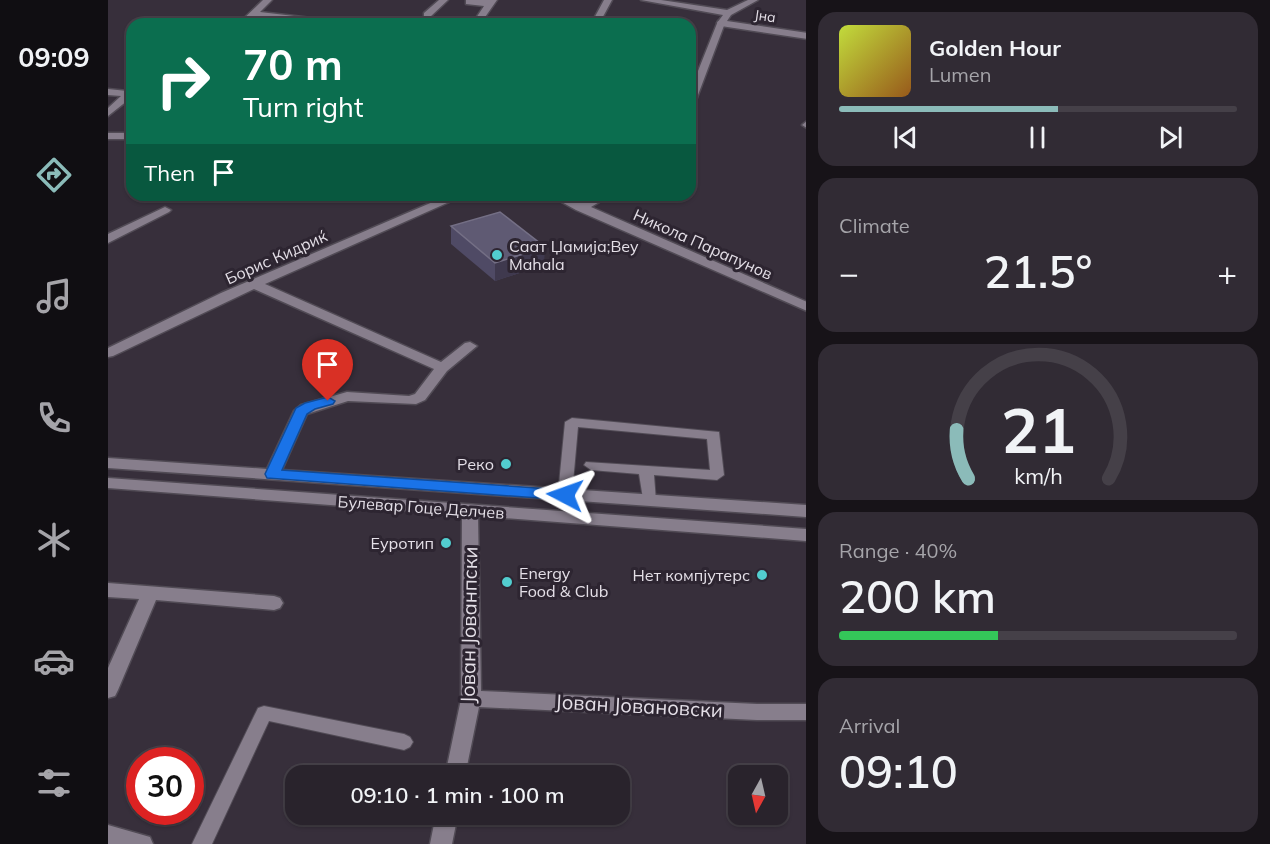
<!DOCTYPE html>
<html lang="en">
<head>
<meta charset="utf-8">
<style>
	:root { --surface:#29232c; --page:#312b34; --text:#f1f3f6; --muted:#a5a4a9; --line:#454048; --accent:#8bbbb9 }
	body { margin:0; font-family:Mulish,sans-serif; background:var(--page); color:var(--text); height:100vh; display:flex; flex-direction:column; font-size:22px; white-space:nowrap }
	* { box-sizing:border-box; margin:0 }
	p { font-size:20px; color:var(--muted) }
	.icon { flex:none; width:33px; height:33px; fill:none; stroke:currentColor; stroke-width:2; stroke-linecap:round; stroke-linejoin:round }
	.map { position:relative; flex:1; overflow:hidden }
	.sheet { display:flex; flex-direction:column; gap:12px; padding:12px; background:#171318; width:464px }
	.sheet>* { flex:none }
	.hud { position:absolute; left:18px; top:18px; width:570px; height:183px; border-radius:18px; box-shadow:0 2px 4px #0004,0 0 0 2px var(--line); background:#0b6e4f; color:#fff; overflow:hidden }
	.needle { width:39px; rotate:188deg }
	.buttons { position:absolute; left:620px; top:765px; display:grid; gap:12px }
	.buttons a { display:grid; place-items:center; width:60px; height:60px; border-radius:12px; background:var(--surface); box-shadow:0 2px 4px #0004,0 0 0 2px var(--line); font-size:30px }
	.speed { position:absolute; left:18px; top:747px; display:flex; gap:12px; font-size:30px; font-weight:700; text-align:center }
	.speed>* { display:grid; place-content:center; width:78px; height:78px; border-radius:50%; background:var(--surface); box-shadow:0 2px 4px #0004,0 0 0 2px var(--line); line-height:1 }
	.speed .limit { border:9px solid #d22; background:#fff; color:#111 }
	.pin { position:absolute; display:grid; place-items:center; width:51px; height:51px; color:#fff; margin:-62px -26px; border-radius:50% 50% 50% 0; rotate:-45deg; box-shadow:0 0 6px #0007 }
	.pin .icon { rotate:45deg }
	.me { position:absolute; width:66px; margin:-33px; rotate:274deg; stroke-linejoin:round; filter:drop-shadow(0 0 4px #0008) }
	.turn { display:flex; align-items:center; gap:21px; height:126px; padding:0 18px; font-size:27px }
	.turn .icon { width:78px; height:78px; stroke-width:2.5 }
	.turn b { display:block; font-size:42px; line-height:51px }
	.then { display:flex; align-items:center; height:57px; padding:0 18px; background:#0003; gap:12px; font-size:22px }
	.big { font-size:45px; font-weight:600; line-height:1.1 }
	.sheet .widget { flex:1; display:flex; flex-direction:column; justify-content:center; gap:9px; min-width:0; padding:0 21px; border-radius:18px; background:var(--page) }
	.sheet .dial { align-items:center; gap:0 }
	.dial svg { height:156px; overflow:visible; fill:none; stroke:var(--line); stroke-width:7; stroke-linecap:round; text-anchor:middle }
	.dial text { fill:var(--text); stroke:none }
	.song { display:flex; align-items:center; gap:18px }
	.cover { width:72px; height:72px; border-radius:9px; background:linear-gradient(135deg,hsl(70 70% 55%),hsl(30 70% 35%)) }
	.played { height:6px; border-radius:3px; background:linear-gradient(90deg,var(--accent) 55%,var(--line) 55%) }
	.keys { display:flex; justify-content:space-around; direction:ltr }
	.heat { display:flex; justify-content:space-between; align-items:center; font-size:33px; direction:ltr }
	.charge { height:9px; border-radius:4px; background:linear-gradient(90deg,#34c759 40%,var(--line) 0) }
	.trip { position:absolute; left:177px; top:765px; width:345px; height:60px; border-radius:18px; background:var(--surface); box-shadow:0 2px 4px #0004,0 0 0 2px var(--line); font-weight:600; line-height:60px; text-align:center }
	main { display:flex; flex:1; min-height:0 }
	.dock { display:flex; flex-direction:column; width:108px; justify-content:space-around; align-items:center; background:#100e12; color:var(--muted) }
	.dock .icon { width:42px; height:42px }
	.dock .selected { color:var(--accent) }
	.dock b { font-size:27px; color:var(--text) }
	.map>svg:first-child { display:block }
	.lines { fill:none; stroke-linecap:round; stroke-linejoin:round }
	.lane-casing { stroke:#514b55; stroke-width:2 }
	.street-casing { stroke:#514b55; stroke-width:3 }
	.secondary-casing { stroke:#514b55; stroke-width:3 }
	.lane { fill:#877e8c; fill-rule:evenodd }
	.street { fill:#877e8c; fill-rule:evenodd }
	.secondary { fill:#877e8c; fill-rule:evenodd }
	.wall { fill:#4f4a65 }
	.shaded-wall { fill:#3f394e }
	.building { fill:#5f5a73; stroke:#746f85; stroke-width:1.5 }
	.route { fill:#1a73e8; stroke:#114b97; stroke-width:1.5 }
	.poi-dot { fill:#52cdcf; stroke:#2d2531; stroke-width:2 }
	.labels { text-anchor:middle; stroke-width:6; stroke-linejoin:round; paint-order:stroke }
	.far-street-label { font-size:14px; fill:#e4dfe7; stroke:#2d2531 }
	.street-label { font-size:16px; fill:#e4dfe7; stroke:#2d2531 }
	.poi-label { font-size:16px; fill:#e4dfe7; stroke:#2d2531; text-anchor:end }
	.near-street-label { font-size:20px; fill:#e4dfe7; stroke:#2d2531 }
</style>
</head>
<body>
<main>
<nav class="dock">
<b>09:09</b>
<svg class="icon selected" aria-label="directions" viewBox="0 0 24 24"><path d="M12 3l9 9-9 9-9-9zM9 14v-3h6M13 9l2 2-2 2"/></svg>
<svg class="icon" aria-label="music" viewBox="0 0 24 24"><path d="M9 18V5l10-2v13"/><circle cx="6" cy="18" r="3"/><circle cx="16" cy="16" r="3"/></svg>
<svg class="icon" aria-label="phone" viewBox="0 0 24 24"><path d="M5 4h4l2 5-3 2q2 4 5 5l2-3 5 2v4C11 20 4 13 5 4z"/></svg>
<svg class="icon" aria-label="climate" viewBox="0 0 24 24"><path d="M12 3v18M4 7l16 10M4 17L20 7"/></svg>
<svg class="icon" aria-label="car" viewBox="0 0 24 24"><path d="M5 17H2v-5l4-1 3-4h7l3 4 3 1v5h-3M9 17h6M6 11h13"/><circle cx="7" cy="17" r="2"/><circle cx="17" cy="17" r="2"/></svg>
<svg class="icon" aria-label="filters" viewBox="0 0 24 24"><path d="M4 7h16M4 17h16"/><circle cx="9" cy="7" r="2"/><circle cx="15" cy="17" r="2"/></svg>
</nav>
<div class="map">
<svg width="699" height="844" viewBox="0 0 699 844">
	<rect width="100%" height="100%" fill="#372f3b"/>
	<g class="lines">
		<defs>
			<path id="lane" d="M464,418L611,432L616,475L609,480L546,475L548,501L546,505H536L531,474L483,470L476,465L478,462L602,470L599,439L470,427L464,494L462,497H452L450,494L457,422Z
				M156,706L296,734L302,737L305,742L302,747L296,750L161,721L104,844H84L150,708Z"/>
			<path id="street" d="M155,0H164L152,12L229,21L233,24H207L147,17L139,24H130Z
				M331,0H340L322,17H316V13Z
				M358,0H389L375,20L372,21L368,18L376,6L358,4Z
				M496,0H504L491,24H483Z
				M610,21L617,23L587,103L582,106V91Z
				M0,89L19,91L24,89V97L0,116V108L13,96L0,95Z
				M699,121V128L694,125Z
				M0,133H24V139H0Z
				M341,195H357L157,284L333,362L357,343L362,342L369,346L339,371L317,400L308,404L240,401L199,414L174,470L699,505V517L0,468V458L159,469L186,411L193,405L239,392L301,396L307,394L326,369L146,289L5,356L0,357V348L113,293Z
				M441,195H456L474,203L488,195H503L483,207L699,302V311L468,210Z
				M57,207L63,210L61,212L0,243V234Z
				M0,478L699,529V541L370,516L373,691L649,704H699V720H649L371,707L357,776H337L353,699L354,515L0,488Z
				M0,583L166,596L172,598L175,603L172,608L166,610L48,600L10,690L7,696L0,698V668L31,599L0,597Z
				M328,814H350L344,844H322Z
				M0,825L42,837L45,844H0Z"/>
			<path id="secondary" d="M533,0H553L619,10L640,0H650L623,15L619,21L699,33V39L613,26L609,23L615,15Z"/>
		</defs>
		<use href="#lane" class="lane-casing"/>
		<use href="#street" class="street-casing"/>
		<use href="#secondary" class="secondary-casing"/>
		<use href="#lane" class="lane"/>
		<use href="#street" class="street"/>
		<use href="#secondary" class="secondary"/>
	</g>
	<path class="wall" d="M343,226L436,265L387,281L343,244Z"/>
	<path class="shaded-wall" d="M437,247L436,265L387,281V263Z"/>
	<path class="building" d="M392,212L437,247L387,263L343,226Z"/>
	<path class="route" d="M220,397L227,401L225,404L207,409L199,414L174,470L457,490L464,495L457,500L159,478L157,474L188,408L197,403Z"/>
	<g class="poi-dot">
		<circle cx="389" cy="255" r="6"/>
		<circle cx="398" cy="464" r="6"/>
		<circle cx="338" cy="543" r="6"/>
		<circle cx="654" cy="575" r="6"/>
		<circle cx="399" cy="582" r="6"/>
	</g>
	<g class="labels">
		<g class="far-street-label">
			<text transform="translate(657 16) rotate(8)" y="5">Јна</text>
		</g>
		<g class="street-label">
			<text transform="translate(595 244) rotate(24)" y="6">Никола Парапунов</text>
			<text transform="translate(168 257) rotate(-24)" y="6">Борис Кидриќ</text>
			<text transform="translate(313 507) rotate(4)" y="6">Булевар Гоце Делчев</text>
		</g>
		<g class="poi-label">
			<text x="401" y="252" text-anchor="start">Саат Џамија;Bey<tspan x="401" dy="18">Mahala</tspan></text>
			<text x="386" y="470">Реко</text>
			<text x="326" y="549">Еуротип</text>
			<text x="411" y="579" text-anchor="start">Energy<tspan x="411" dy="18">Food &amp; Club</tspan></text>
			<text x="642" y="581">Нет компјутерс</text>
		</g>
		<g class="near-street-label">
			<text transform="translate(361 625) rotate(-89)" y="7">Јован Јованпски</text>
			<text transform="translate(531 706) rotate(3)" y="7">Јован Јовановски</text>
		</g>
	</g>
</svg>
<div class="buttons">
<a><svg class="needle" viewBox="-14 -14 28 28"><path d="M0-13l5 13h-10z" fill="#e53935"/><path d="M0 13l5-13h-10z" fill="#a5a4a9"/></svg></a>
</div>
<div class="speed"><div class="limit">30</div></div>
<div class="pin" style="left:220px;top:401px;background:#d93025"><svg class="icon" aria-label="arrive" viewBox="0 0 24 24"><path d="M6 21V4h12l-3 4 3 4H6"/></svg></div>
<svg class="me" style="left:457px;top:495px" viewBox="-20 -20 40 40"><path d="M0-17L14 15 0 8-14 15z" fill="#1a73e8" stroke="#fff" stroke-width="4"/></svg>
<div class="trip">09:10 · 1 min · 100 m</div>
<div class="hud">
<div class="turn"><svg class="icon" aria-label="right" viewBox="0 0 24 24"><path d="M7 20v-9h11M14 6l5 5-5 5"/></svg><div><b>70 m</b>Turn right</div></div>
<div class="then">Then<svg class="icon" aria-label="arrive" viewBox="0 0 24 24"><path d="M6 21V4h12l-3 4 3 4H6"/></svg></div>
</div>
</div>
<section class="sheet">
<div class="widget">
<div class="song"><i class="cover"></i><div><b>Golden Hour</b><p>Lumen</p></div></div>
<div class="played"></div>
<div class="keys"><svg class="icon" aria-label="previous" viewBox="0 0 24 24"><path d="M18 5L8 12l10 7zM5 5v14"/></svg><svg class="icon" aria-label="pause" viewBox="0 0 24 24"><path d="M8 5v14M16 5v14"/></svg><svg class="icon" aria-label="next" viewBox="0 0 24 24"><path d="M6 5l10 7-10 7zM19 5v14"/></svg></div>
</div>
<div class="widget"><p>Climate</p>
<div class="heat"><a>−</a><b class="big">21.5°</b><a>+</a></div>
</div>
<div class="widget dial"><svg viewBox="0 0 100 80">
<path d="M14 69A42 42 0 1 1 86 69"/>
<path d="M14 69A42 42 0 0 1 8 44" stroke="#8bbbb9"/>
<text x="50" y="56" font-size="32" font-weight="700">21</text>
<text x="50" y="72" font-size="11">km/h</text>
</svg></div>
<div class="widget"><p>Range · 40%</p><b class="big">200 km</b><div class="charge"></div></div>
<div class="widget"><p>Arrival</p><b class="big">09:10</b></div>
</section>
</main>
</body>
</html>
